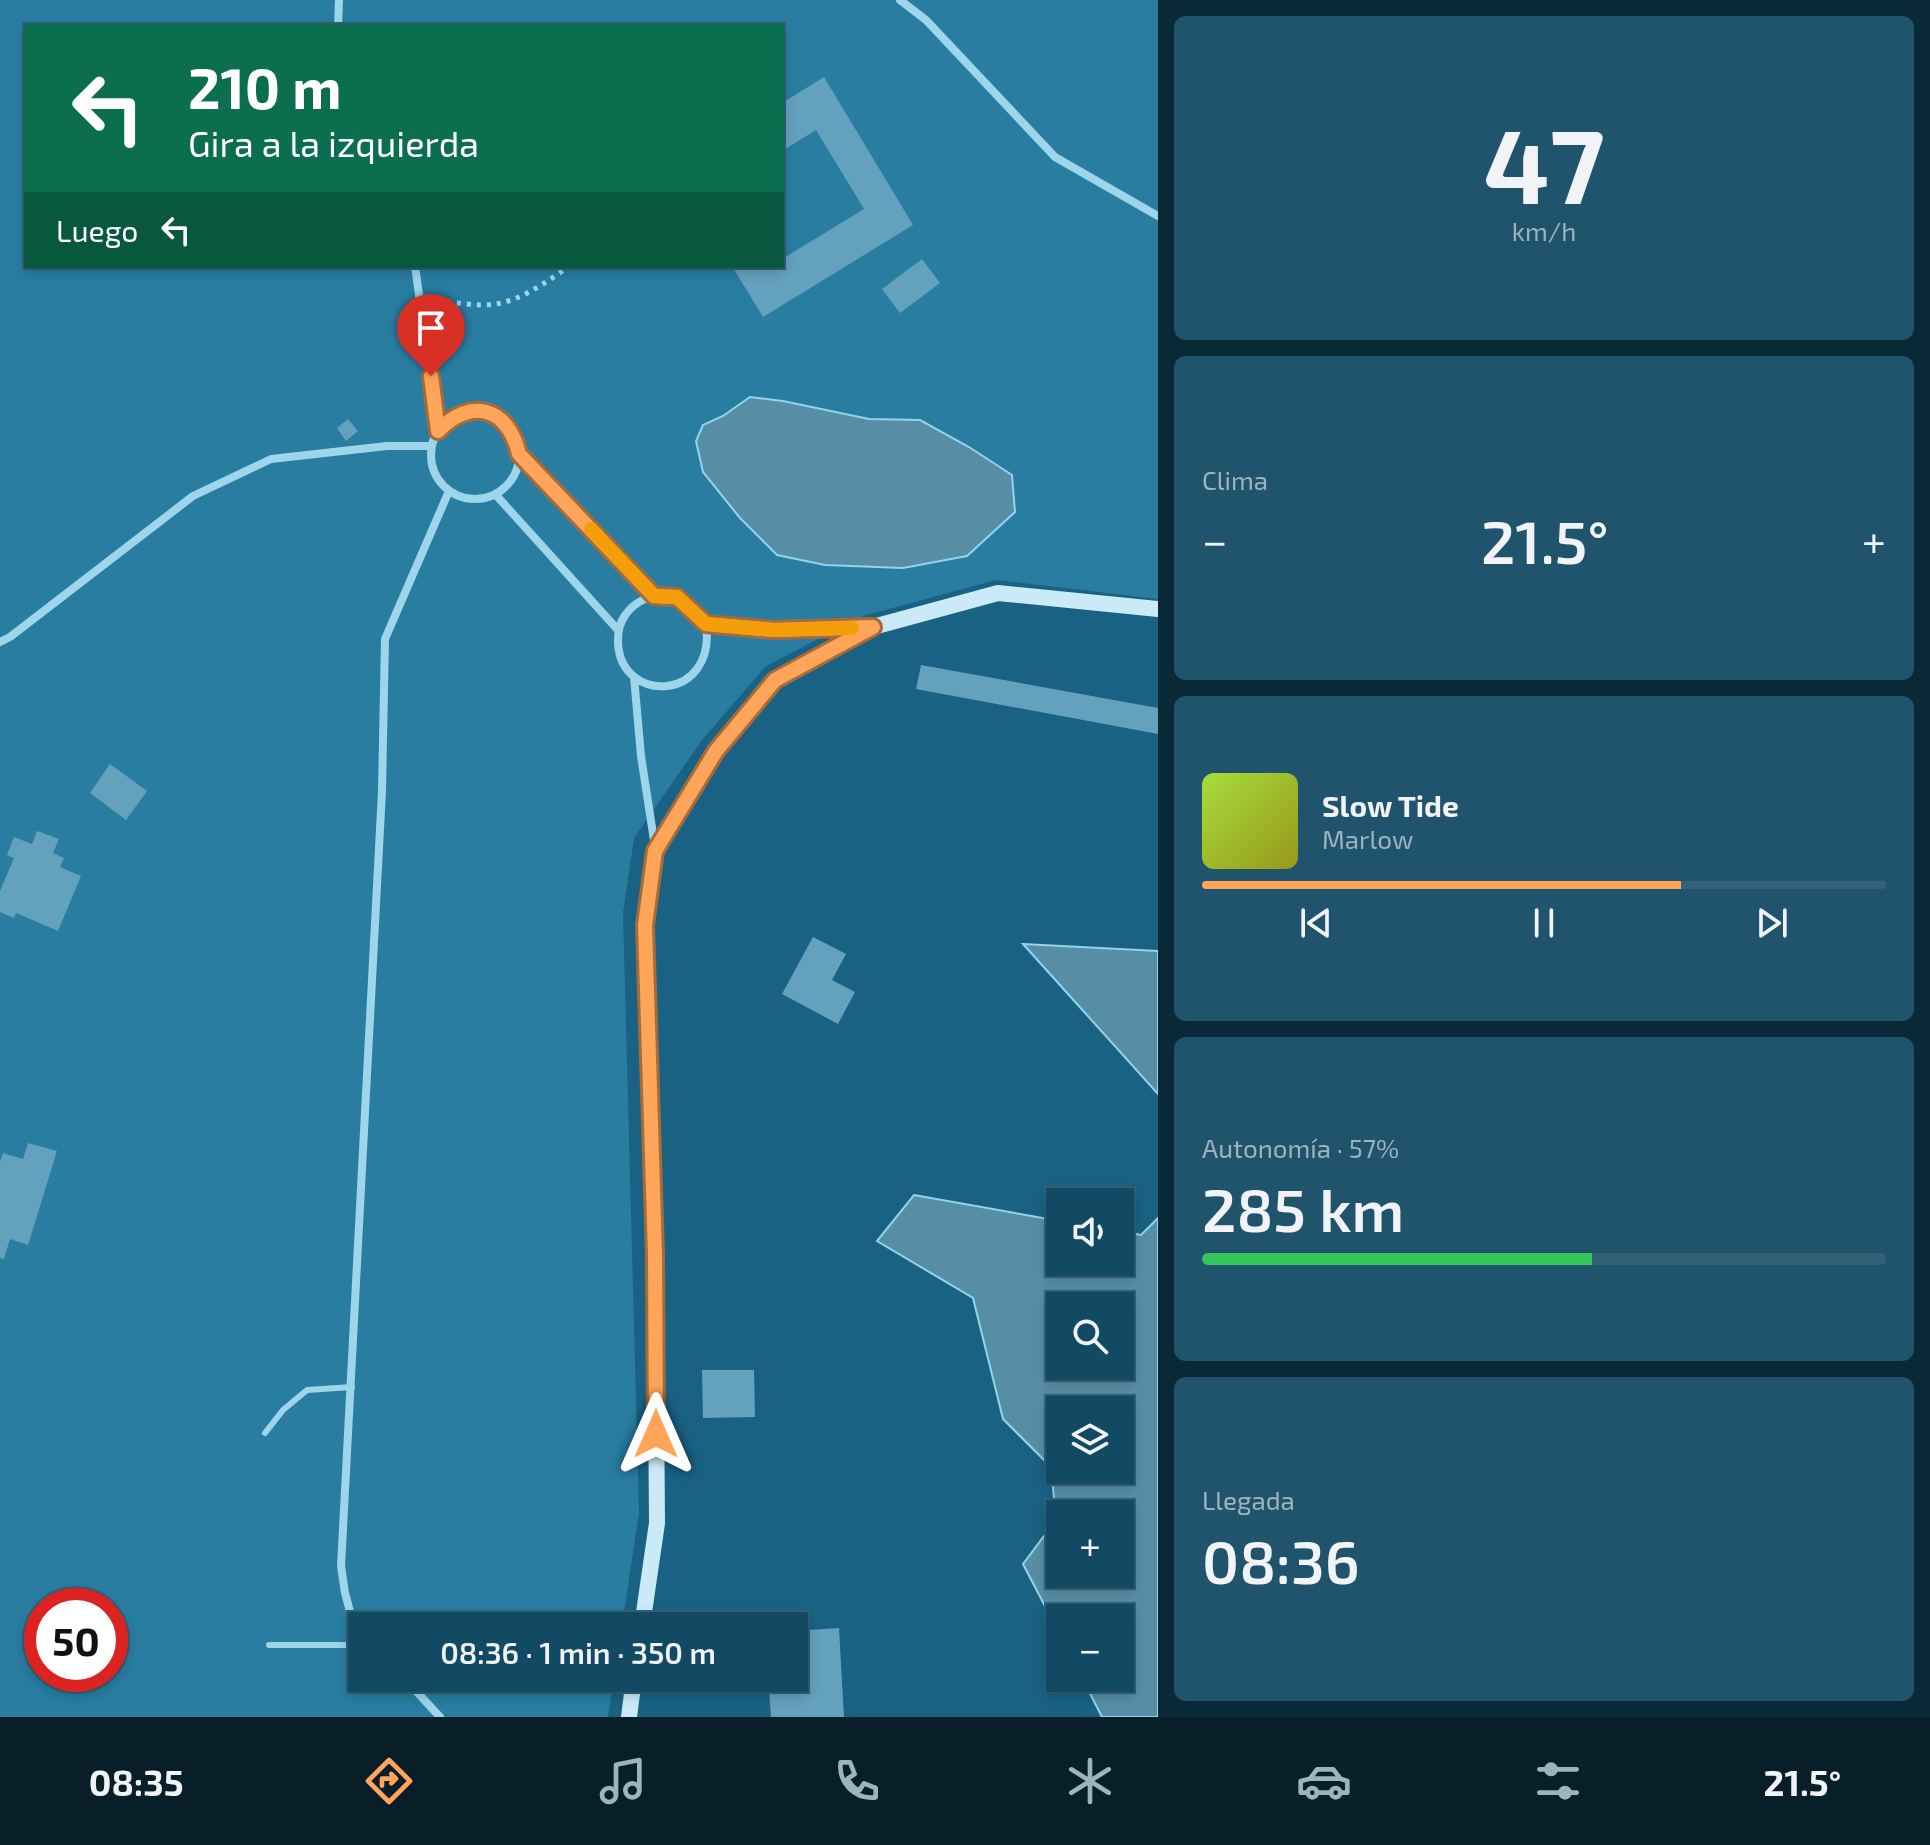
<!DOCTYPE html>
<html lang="es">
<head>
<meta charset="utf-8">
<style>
	:root { --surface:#134a63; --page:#20546c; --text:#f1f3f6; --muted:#9db3be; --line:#326278; --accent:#fea55a }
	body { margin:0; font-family:"Exo 2",sans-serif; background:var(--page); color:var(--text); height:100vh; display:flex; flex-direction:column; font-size:30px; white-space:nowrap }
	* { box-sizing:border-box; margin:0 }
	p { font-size:26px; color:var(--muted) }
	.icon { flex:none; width:44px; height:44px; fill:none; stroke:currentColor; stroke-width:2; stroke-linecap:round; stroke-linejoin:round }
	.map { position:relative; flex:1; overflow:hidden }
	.side { display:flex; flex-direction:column; gap:16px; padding:16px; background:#0a2936; width:772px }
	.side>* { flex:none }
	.top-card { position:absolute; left:24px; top:24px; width:760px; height:244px; border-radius:0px; box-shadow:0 4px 12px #0003,0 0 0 2px var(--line); background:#0b6e4f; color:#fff; overflow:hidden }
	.controls { position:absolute; left:1046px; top:1188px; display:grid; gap:16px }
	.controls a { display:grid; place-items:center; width:88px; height:88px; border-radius:0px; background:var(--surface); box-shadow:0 4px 12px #0003,0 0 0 2px var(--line); font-size:40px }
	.speed { position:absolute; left:24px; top:1588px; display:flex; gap:16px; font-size:40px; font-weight:700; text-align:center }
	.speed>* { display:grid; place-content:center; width:104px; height:104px; border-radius:50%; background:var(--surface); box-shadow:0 4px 12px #0003,0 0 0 2px var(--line); line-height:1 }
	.speed .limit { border:12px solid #d22; background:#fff; color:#111 }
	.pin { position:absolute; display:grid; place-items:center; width:68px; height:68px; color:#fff; margin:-82px -34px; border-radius:50% 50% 50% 0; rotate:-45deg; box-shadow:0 0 8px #0007 }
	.pin .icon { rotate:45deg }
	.me { position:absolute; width:88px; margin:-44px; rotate:0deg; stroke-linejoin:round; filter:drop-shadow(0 0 6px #0008) }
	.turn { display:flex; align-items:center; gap:28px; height:168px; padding:0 32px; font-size:36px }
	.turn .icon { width:104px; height:104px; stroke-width:2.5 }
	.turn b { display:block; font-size:56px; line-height:68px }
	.then { display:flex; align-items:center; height:76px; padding:0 32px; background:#0003; gap:16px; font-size:30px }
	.big { font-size:60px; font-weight:600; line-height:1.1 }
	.side .card { flex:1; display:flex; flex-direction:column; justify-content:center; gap:12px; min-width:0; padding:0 28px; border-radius:12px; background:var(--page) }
	.side .dial { align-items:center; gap:0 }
	.dial b { font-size:104px; line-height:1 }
	.song { display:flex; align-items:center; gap:24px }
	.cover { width:96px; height:96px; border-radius:12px; background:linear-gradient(135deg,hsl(80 70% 55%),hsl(60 70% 35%)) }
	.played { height:8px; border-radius:4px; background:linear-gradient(90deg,var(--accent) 70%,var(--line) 70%) }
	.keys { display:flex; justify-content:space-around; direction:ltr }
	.heat { display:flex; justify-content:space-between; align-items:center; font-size:44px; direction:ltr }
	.charge { height:12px; border-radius:6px; background:linear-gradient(90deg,#34c759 57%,var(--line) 0) }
	.trip { position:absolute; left:348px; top:1612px; width:460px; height:80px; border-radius:0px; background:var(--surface); box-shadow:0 4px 12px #0003,0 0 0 2px var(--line); font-weight:600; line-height:80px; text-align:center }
	.dock { display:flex; height:128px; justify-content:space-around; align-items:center; background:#081e28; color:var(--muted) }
	.dock .icon { width:56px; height:56px }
	.dock .on { color:var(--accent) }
	.dock b { font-size:36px; color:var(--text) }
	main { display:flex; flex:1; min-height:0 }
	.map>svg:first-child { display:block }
	.green { fill:#287da1; fill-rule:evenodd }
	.water { fill:#588ea5; stroke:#91d4ee; stroke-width:2; fill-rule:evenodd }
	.building { fill:#64a1bc }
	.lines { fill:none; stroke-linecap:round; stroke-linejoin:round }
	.path { stroke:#9ed5eb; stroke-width:5; stroke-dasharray:4 6; stroke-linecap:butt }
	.lane { stroke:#9ed5eb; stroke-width:6 }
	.street { stroke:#9ed5eb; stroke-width:8 }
	.secondary { stroke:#cbeaf8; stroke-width:16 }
	.route-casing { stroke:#a56b3a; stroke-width:20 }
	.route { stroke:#fea55a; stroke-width:14 }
	.slow { stroke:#f59e0b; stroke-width:14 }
</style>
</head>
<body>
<main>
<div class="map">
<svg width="1158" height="1717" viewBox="0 0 1158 1717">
	<rect width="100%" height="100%" fill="#196284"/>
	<path class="green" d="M0,0H1158V599L996,580L863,616L766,666L702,740L634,838L623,913L639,1513L622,1626H362V1678H614L608,1717H0ZM26,26H782V266H26ZM42,1606H110V1674H42Z"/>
	<path class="water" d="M750,397L783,401L869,419L920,420L969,447L1012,475L1015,512L967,556L903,568L825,565L777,555L740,518L703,472L696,441L703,425L723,416Z
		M1023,944L1158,951V1094Z
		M914,1195L1060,1221V1262H1120V1231L1141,1235L1158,1218V1717H1102L1082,1678H1120V1618H1060V1635L1023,1564L1056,1520L1051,1467L1003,1419L973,1298L877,1241ZM1120,1306V1366H1060V1306ZM1120,1410V1470H1060V1410ZM1120,1514V1574H1060V1514Z"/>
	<path class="building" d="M824,77L913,225L763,317L732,266H782V259L864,209L816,130L782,151V103Z
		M922,259L940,283L900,313L882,289Z
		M348,419L358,431L346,441L337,428Z
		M921,665L1158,708V734L916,689Z
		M110,764L147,791L126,820L90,793Z
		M37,831L59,839L53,853L64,858L60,867L81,876L58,931L16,913L14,918L0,912V891L14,858L7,855L14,837L32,844Z
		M813,937L846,954L832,980L855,992L838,1024L782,994Z
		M28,1143L57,1151L28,1245L10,1239L4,1259L0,1258V1162L3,1153L23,1159Z
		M702,1370H754L755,1417L703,1418Z
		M839,1628L844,1717H771L768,1678H794V1631Z"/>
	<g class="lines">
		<path class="path" d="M437,301C455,302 477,307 495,304C523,300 547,281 570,266"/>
		<path class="lane" d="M265,1433L283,1410L307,1390L352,1387
			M269,1645H359"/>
		<path class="street" d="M900,0L926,20L1055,157L1158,216
			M338,26L339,0
			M415,266L438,431
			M431 455a44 44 0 1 1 88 0a44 44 0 1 1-88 0Z
			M519,454L654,596
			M495,494L618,630
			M706,624C717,702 621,705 618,643C618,632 619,623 626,614C634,603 648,595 662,596C688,598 687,615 707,624C713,626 724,625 731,626C776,630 819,629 864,628
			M0,642L10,637L193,496L271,459L387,446H431
			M634,677L641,756L655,847
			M362,1648L359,1645L345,1593L341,1566L382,791L385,639L449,491
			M404,1678L440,1717"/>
		<path class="secondary" d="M642,1626L657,1523L655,1255L645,925L655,851L716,751L775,680L873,627L998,593L1158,609
			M629,1717L634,1678"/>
	</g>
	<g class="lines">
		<defs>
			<path id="route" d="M431,376L438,431C471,397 508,407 519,454L654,596L677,597L706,624L774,630L873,627L775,680L716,751L655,851L645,925L655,1255L656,1434"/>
		</defs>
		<use href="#route" class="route-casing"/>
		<use href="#route" class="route"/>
		<path class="slow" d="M591,529L654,596L677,597L706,624L774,630L852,628"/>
	</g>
</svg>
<div class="controls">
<a><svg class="icon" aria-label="sound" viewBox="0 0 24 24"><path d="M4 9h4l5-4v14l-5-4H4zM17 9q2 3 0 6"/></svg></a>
<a><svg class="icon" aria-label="search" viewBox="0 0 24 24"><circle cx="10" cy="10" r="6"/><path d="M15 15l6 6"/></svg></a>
<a><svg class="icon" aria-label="layers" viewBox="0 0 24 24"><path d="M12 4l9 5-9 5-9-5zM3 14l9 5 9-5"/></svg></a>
<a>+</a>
<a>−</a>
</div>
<div class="speed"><div class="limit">50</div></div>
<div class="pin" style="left:431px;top:376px;background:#d93025"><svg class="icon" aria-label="arrive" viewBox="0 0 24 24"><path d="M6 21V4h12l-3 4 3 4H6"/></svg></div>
<svg class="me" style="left:656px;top:1434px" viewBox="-20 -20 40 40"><path d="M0-17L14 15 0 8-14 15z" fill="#fea55a" stroke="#fff" stroke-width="4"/></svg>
<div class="trip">08:36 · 1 min · 350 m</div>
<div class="top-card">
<div class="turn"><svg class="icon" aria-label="left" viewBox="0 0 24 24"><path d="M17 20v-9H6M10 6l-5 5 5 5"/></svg><div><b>210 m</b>Gira a la izquierda</div></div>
<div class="then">Luego<svg class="icon" aria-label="left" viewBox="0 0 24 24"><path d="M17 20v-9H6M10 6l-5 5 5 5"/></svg></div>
</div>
</div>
<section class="side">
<div class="card dial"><b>47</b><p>km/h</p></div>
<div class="card"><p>Clima</p>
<div class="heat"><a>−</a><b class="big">21.5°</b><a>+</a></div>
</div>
<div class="card">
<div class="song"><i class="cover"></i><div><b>Slow Tide</b><p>Marlow</p></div></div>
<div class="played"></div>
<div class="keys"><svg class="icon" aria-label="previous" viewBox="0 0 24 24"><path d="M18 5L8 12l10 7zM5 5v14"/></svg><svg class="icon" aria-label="pause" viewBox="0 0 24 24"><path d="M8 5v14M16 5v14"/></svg><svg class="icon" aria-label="next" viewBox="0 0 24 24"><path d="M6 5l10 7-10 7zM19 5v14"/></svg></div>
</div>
<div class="card"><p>Autonomía · 57%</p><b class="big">285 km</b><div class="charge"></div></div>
<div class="card"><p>Llegada</p><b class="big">08:36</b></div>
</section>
</main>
<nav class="dock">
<b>08:35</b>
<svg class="icon on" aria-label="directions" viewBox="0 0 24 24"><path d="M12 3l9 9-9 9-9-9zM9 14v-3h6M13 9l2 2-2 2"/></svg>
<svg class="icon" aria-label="music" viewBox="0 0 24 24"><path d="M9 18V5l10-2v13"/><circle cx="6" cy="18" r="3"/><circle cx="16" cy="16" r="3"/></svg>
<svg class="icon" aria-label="phone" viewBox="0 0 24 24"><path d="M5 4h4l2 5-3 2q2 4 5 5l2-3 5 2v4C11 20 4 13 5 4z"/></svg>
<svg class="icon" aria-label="climate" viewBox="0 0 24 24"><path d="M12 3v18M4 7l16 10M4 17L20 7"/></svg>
<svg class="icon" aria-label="car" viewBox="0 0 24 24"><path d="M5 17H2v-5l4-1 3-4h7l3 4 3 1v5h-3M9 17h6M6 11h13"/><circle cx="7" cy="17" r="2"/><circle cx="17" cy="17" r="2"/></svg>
<svg class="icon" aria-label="filters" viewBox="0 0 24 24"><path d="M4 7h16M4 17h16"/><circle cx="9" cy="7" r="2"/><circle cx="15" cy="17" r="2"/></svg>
<b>21.5°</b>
</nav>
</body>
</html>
